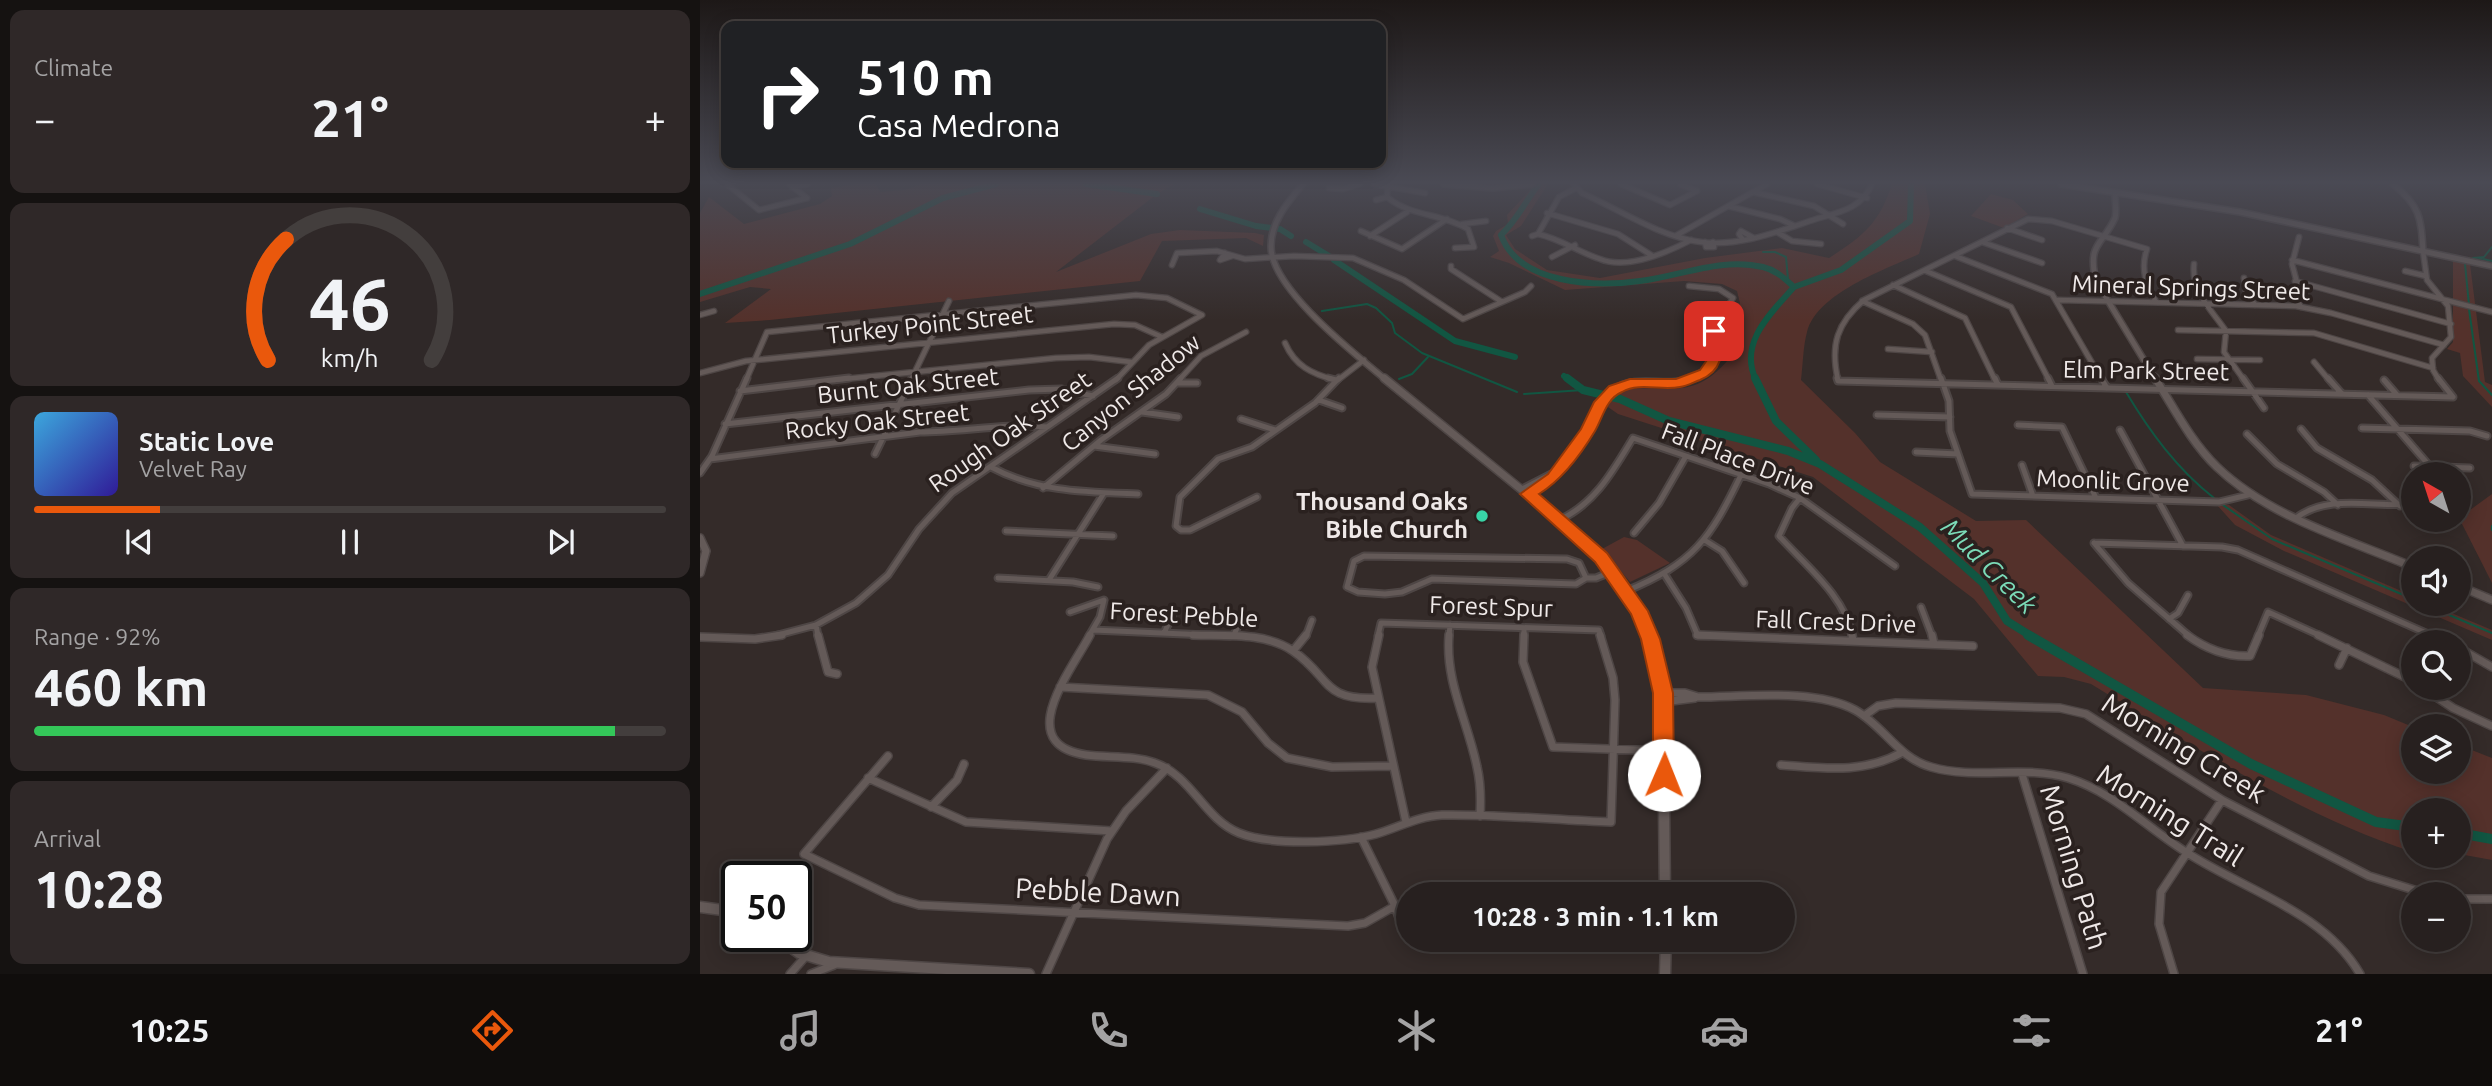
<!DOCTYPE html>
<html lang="en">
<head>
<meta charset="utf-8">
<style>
	:root { --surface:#27201f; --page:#2f2828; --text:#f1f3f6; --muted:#a4a3a4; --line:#433e3d; --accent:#ea580c }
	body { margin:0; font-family:Ubuntu,sans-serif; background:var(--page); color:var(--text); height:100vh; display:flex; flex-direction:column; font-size:26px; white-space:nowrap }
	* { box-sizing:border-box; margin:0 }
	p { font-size:23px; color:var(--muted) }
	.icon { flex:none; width:38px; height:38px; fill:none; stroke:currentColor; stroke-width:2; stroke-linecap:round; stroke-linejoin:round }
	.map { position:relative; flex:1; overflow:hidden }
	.side { display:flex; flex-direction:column; gap:10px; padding:10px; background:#151211; width:700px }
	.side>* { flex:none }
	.hud { position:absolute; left:21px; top:21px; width:665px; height:147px; border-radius:14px; box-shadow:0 4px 18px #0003,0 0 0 2px var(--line); background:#202124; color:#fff; overflow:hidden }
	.needle { width:46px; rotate:321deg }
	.buttons { position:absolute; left:1701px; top:462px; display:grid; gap:14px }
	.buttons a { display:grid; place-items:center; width:70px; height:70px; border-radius:50%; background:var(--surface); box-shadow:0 4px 18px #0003,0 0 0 2px var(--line); font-size:35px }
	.speed { position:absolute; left:21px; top:861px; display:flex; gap:14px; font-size:35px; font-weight:700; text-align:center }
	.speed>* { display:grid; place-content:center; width:91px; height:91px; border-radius:50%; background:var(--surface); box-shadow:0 4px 18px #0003,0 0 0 2px var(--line); line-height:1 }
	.speed .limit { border:4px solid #111; border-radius:10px; background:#fff; color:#111 }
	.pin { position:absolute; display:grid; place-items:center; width:60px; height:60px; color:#fff; margin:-30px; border-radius:14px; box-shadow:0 4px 10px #0006 }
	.me { position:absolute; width:77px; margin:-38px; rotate:1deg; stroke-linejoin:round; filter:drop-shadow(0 0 5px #0008) }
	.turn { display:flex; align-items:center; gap:24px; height:147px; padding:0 21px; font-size:32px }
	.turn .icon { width:91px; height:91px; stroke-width:2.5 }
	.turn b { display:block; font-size:49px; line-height:60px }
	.big { font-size:52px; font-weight:700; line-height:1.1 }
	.side .widget { flex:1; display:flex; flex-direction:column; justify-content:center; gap:10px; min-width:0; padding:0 24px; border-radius:14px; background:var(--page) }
	.side .dial { align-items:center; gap:0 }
	.dial svg { height:182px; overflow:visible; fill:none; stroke:var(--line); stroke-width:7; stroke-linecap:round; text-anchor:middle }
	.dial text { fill:var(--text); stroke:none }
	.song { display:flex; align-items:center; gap:21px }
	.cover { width:84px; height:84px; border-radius:10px; background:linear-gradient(135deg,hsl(200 70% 55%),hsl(250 70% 35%)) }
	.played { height:7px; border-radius:4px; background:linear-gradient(90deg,var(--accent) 20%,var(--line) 20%) }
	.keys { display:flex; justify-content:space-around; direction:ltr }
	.heat { display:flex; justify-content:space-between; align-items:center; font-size:38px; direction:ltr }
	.charge { height:10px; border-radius:5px; background:linear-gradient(90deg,#34c759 92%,var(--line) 0) }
	.trip { position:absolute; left:696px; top:882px; width:399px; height:70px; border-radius:35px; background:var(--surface); box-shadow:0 4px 18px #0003,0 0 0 2px var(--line); font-weight:700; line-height:70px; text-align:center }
	.dock { display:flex; height:112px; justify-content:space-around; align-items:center; background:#100d0c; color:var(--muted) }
	.dock .icon { width:49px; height:49px }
	.dock .current { color:var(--accent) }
	.dock b { font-size:32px; color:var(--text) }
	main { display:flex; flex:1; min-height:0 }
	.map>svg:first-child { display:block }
	.green { fill:#54312b }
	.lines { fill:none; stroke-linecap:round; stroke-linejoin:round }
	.stream { stroke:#115642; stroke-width:2 }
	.river-far2 { stroke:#115642; stroke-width:6 }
	.river-far1 { stroke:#115642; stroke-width:8 }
	.river { stroke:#115642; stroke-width:10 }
	.street-far2-casing { stroke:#4e4645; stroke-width:7 }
	.street-far1-casing { stroke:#4e4645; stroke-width:9 }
	.street-casing { stroke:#4e4645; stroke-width:10 }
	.secondary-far2-casing { stroke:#4e4645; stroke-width:8 }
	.secondary-far1-casing { stroke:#4e4645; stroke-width:10 }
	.secondary-casing { stroke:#4e4645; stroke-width:13 }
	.street-far2 { stroke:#645a58; stroke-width:4.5 }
	.street-far1 { stroke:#645a58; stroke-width:5 }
	.street { stroke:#645a58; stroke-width:7 }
	.secondary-far2 { stroke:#645a58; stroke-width:5 }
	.secondary-far1 { stroke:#645a58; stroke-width:7 }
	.secondary { stroke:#645a58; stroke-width:10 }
	.route { fill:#ea580c; stroke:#983908; stroke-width:2 }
	.poi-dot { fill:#38d4a6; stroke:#2a211f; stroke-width:2.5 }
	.labels { text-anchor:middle; stroke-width:7; stroke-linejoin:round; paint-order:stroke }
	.street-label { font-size:24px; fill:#efe9e8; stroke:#2a211f }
	.poi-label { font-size:24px; font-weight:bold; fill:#efe9e8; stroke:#2a211f; text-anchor:end }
	.water-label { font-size:26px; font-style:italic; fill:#7bdbb8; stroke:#2a211f }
	.near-street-label { font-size:28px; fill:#efe9e8; stroke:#2a211f }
</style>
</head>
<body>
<main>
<section class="side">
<div class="widget"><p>Climate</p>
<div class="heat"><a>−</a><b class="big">21°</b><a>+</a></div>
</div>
<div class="widget dial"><svg viewBox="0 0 100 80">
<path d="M14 69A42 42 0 1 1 86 69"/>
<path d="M14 69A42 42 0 0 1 22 16" stroke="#ea580c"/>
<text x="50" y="56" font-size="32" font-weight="700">46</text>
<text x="50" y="72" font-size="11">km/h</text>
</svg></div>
<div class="widget">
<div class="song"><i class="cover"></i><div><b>Static Love</b><p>Velvet Ray</p></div></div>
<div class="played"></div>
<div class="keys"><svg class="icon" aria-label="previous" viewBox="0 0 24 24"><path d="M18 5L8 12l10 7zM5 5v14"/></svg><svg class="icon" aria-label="pause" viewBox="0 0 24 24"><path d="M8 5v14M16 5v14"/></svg><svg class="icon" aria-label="next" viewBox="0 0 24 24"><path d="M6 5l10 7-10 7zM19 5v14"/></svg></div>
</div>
<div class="widget"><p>Range · 92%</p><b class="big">460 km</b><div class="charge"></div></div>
<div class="widget"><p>Arrival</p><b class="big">10:28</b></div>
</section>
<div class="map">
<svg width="1792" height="974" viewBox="0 0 1792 974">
	<rect width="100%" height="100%" fill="#342b29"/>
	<path class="green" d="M157,184H176L180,192L205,190L221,184H474L457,194L356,272L451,234L480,230L555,233L564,235L563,246L546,238L462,241L440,281L70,320L25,323L71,289L50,287L0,302V213L9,197L44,224L120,204L132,196L131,188Z
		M840,184H847L846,187L821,226L806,235L815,249L847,270L900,278L1005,258L1082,248L1129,258C1163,236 1179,224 1192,184H1225L1230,214L1219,254C1186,269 1117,293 1107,332C1103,347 1103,364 1101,380L1155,433L1180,462L1276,521L1326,520L1503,688L1606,695L1684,715L1713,727V772H1759V745L1792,758V860L1759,854V810H1713V852C1597,814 1495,747 1391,684L1364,677L1338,676L1274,599L1113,477L918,414L908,407L909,401L920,390C966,383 991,403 1028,360L1023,330L1040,303L1037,291L1022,284L984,281L865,290L809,263L790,257L799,251L793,236L796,231L808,224L807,215L832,188L831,186Z
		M1291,194L1313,200L1328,214L1304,228L1271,216Z
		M1753,260L1770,264L1785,382L1792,385V407L1763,376L1760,353L1747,349L1753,342Z
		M1792,494V583L1759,518Z
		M1517,505H1529L1571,535L1713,596V604H1730L1792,630V640L1584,551L1535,525Z
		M924,537L937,540L970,563L930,582L902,549Z"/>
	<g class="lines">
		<path class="stream" d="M1063,252H1075L1086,257L1088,279
			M1773,258L1784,257L1792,247
			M1779,258L1792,261
			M1765,264L1769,305
			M1769,309L1779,381L1792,395
			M622,311L667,304L676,308L692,323L695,333L722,353L817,392
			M699,379L712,374L728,357
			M1426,392C1450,432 1477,469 1514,498
			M824,394L883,390
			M1523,505L1572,539L1713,599
			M1792,526V530
			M1723,604L1792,633"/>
		<path class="river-far2" d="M386,184L457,194
			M838,185C825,202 817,220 801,235C819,285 896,287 940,281C980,276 1022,257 1063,267C1076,270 1084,278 1094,287C1071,313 1038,343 1056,380
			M500,209L556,226L580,229L591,236
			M606,242L629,256
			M634,260L755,341L815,357
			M1094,287L1141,270L1210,221L1211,184
			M0,294L150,244L243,198L296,184
			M864,376L869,380"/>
		<path class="river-far1" d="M867,378L883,390L920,399L969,421L1088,451L1120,464L1220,527L1283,583L1307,621L1331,636
			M1055,378L1076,421L1116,460"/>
		<path class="river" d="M1328,635L1551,764L1676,822L1713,827
			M1759,833L1792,839"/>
		<defs>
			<path id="street-far2" d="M27,184L59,210L107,198
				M89,184L107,198
				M674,184L725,193
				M688,184L687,197C711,217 742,213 768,229L774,247L755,248
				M874,184L882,193C920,210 960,237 1001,242C1040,247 1079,231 1116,219C1140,212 1161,209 1172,184
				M921,184L970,205L997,191
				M980,184L997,191
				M1117,184L1167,198
				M92,187L108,184
				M629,188L643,189L660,184
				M1053,192L1114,206L1143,224
				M676,200L687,197
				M1028,206L1080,219L1095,226
				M847,213L918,234L951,255
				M762,224L786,221
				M1307,228L1342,240
				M661,231L702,249L747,219
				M1077,232L1092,241L1121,244
				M838,234C861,239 878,252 900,259C927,270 966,253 991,240
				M977,235L1067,184
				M670,236L707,212
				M832,236L838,234L859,197L876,188
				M1599,237L1592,264L1596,279L1594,295L1601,307
				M1043,240L1039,234L1041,231L1054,238
				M1005,242L1006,247H1014L1013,242
				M1282,242L1342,263
				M1723,251L1727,280L1748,306L1751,337L1732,358L1733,370L1739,380
				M525,253L520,260L532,256
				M1255,256L1352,294L1402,380
				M852,257L875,245
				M1592,260L1792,312
				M1494,264C1491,292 1511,309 1526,331L1524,352L1544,380
				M472,265L477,253L517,251L545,259L594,256L653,258L704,280L763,319L825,292L831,286
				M751,266V269L802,302
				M1226,271L1311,307L1349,380
				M1705,271L1726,276
				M1544,278L1546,291L1555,305
				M1595,281L1751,324
				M1193,285L1265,318L1295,380
				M989,286L1019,289L1033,298L1015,327L1017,344L1012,365L989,380
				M1358,300L1596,306L1631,313L1744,345
				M1162,301L1213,324L1225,335L1241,380
				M0,315L14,311
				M1478,330L1614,333L1733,368
				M585,343C595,366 612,374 635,380
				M1188,349L1232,352
				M1497,359L1560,360
				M1614,362L1629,380
				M0,373L46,361L414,324L435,325L462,337
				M46,380L67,332L436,295L467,298L502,315
				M134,380L356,358L389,357L431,362
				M211,380L249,301
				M416,380L449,345L502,315
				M479,380L501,356L546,332
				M638,380L664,360
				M1138,380C1130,345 1137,323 1164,300L1328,219L1352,221L1447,249C1440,269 1446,284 1456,302"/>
			<path id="street-far1" d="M628,378L636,380
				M1137,378L1138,381L1753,397
				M1241,378L1249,401L1250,431L1272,494L1519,502L1552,494
				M1295,378L1298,385
				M1348,378L1352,386
				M1401,378L1407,388
				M1543,378L1564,408
				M1628,378L1642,394
				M1738,378L1753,397
				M1684,380L1697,395
				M477,383H497
				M40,391L149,378
				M1668,395L1727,463L1733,474
				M619,400L642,408
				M442,412L478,417
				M1177,415L1250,417
				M541,419L575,430
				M25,424L329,390L361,389L393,396
				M1318,425L1362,427L1396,498
				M1662,428L1770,431L1787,436
				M1601,429L1617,448L1672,480L1700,506
				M1420,430L1483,546
				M1547,434L1577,464L1624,492L1638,505
				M394,446L455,454
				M1216,452L1258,454
				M175,454L212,378
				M10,459L220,432C263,432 304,423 347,427
				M1322,465L1333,496
				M1714,466L1770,468
				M291,467C337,492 386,492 438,494
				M0,473L12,456L47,378
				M343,488L401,440L466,394L481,378
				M822,489L859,470
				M828,494C856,477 873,455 890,426C897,414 902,399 914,390C936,373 968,389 993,378
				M557,497L490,530H481L476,526L480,497L518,459L552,447L615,403L639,378
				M1100,498L1092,508L1079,536C1105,565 1146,597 1152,636
				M1596,518C1629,493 1675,508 1713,504
				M859,520C895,504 913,471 933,438L1069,484L1100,498L1195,566
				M306,531L413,536
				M934,533L959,503L986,456
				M1006,541L1022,551L1044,583
				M1394,543L1428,583L1489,636
				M1394,543L1522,547L1538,550L1733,636
				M664,556L867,559L879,563L886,578L876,584L732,579L702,592L685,594L658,592L647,587L654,561Z
				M965,575L986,608L998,636H1009
				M298,578L373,582L398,587
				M886,578H896L913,571
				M349,580L404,493
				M926,591C994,563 1010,539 1041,475
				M1221,607L1232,636
				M370,612L404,600L400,617L389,636
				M1469,619L1478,613L1488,595
				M116,625L118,636
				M393,630L530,636
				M464,633L472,616
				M534,635L541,618
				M74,636L116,625L156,603L188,575L219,529L252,493L418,378
				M606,636L612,620
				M678,636L681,623L899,630L901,636
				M749,636L750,625
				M824,636V628
				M1558,636L1568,612L1621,636"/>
			<path id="street" d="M118,635L128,672L137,674
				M390,635C371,671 312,744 386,755C409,758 434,755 455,763C492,776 504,819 539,833C571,846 642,843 676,834C697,828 719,816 742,815C798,814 855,820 911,822L915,700L913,678L900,635
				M493,635C526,636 565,632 593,651C631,677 621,701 678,698
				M679,635L672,667L706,822
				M749,635C745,682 768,722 777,767C781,784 781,799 780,816
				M824,635L823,662L853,747L964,751
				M997,635L1273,646
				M1152,635L1153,641
				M1232,635L1234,644
				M1487,635C1506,649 1526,657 1550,656L1559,635
				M1618,635L1713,681
				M1729,635L1746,642
				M0,637L55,639L82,635
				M1759,648L1792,667
				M593,651L606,635
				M1639,665L1647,648
				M360,687L508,695L542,712L568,743L587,758L632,767L693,766
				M1723,688L1753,708L1792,726
				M963,693H985L998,697C1044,697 1115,688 1155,710C1184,726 1198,758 1231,767C1276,780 1323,765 1368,778C1414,792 1448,829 1489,854C1547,891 1624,912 1660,974
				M963,702L995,698
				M1164,716L1178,706L1196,703L1360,708L1386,714L1522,800L1669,876L1727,894
				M188,756L104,854L195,898L219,905L648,926L665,923L695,906
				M1081,765C1123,768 1163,774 1201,753
				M1322,774L1383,974
				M168,778L266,822L412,831
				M231,807L257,780L264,764
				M661,837L695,906L704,932
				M1759,899H1792
				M90,974L106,956
				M111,974L134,965
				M346,974L407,839L426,811L467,768
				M1474,974L1459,924L1461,892L1522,800"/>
			<path id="secondary-far2" d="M603,184C588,202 571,221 571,246C570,288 655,354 686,380
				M744,184L793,188L832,184
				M1361,184L1540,212L1792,266
				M1693,184C1720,206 1721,217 1723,251
				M1415,195C1415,202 1417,212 1415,218C1402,246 1387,243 1396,281L1456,380"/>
			<path id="secondary-far1" d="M684,378L881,538C909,567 935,597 948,636
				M1455,378C1474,408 1491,442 1517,467C1569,517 1647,539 1713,567
				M0,538L6,551L0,573
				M1759,586L1792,600"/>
			<path id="secondary" d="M947,635L960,686L963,719L965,894
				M0,907L37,912
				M75,936L99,953L129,962L329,974
				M965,974L966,940"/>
		</defs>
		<use href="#street-far2" class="street-far2-casing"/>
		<use href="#street-far1" class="street-far1-casing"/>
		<use href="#street" class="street-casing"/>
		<use href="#secondary-far2" class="secondary-far2-casing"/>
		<use href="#secondary-far1" class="secondary-far1-casing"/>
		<use href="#secondary" class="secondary-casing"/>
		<use href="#street-far2" class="street-far2"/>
		<use href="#street-far1" class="street-far1"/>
		<use href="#street" class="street"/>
		<use href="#secondary-far2" class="secondary-far2"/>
		<use href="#secondary-far1" class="secondary-far1"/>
		<use href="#secondary" class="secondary"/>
	</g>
	<linearGradient id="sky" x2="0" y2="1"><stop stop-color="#1d1817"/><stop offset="0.57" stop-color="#4a4a54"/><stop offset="1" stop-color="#4a4a54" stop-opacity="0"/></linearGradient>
	<rect width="1792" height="320" fill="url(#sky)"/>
	<path class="route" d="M1014,327L1021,331C1022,353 1024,370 1000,380C994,382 987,386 980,387C961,391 940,382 922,392C906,399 903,417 895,431C880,456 863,479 839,494L907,553L948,611L960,639L973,693L974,775L971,782L964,785L956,782L953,775V693L941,639L931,614L895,562L820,494L848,474L881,429L894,402L909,386L930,379H976L1000,370L1009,357L1007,331Z"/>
	<circle class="poi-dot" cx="782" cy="516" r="7"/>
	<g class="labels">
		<g class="street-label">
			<text transform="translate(1491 288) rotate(2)" y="8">Mineral Springs Street</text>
			<text transform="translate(230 325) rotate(-6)" y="8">Turkey Point Street</text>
			<text transform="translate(1446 371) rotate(1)" y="8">Elm Park Street</text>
			<text transform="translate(208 386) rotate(-6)" y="8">Burnt Oak Street</text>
			<text transform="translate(431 393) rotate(-39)" y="8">Canyon Shadow</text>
			<text transform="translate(177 422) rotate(-6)" y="8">Rocky Oak Street</text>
			<text transform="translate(310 432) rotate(-35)" y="8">Rough Oak Street</text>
			<text transform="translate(1038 459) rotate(21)" y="8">Fall Place Drive</text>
			<text transform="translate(1413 481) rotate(2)" y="8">Moonlit Grove</text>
			<text transform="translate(791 607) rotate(2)" y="8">Forest Spur</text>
			<text transform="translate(484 615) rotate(3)" y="8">Forest Pebble</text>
			<text transform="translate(1136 622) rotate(2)" y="8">Fall Crest Drive</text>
		</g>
		<g class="poi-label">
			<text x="768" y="510">Thousand Oaks<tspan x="768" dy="28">Bible Church</tspan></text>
		</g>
		<g class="water-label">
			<text transform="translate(1289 566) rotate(45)" y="9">Mud Creek</text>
		</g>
		<g class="near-street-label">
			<text transform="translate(1484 748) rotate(31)" y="10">Morning Creek</text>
			<text transform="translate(1470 815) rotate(32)" y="10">Morning Trail</text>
			<text transform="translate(1374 867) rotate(73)" y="10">Morning Path</text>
			<text transform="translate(398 892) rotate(3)" y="10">Pebble Dawn</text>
		</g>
	</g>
</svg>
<div class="buttons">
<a><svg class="needle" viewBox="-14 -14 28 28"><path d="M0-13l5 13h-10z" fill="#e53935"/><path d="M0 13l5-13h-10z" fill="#a4a3a4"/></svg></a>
<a><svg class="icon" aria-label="sound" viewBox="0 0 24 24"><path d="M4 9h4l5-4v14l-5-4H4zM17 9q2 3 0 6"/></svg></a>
<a><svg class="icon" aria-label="search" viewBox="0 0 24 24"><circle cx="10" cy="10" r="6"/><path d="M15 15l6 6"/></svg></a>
<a><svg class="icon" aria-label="layers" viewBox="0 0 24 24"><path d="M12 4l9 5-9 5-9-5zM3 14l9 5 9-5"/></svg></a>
<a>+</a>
<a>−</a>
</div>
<div class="speed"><div class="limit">50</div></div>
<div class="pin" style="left:1014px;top:331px;background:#d93025"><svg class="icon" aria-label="arrive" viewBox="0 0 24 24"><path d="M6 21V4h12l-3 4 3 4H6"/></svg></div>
<svg class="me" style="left:964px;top:775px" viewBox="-20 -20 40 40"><circle r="19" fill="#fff"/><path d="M0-13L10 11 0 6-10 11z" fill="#ea580c"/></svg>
<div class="trip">10:28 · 3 min · 1.1 km</div>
<div class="hud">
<div class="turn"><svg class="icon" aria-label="right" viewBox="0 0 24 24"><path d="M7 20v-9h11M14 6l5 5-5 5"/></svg><div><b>510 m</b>Casa Medrona</div></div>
</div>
</div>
</main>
<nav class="dock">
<b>10:25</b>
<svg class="icon current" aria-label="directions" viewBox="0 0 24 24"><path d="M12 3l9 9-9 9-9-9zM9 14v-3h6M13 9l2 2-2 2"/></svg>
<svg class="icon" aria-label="music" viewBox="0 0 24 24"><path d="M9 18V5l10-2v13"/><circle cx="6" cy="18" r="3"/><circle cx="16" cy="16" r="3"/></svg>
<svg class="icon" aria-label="phone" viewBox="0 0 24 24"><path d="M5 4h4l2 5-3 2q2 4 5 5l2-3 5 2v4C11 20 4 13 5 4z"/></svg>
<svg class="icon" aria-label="climate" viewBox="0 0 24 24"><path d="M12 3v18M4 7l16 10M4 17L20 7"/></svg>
<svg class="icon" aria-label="car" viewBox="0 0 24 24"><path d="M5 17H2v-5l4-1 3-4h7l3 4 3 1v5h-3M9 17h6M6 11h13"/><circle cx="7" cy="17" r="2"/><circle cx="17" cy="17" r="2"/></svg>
<svg class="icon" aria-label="filters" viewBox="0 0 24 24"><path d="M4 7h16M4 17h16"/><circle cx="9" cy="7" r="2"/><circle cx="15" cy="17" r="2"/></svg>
<b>21°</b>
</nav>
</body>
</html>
